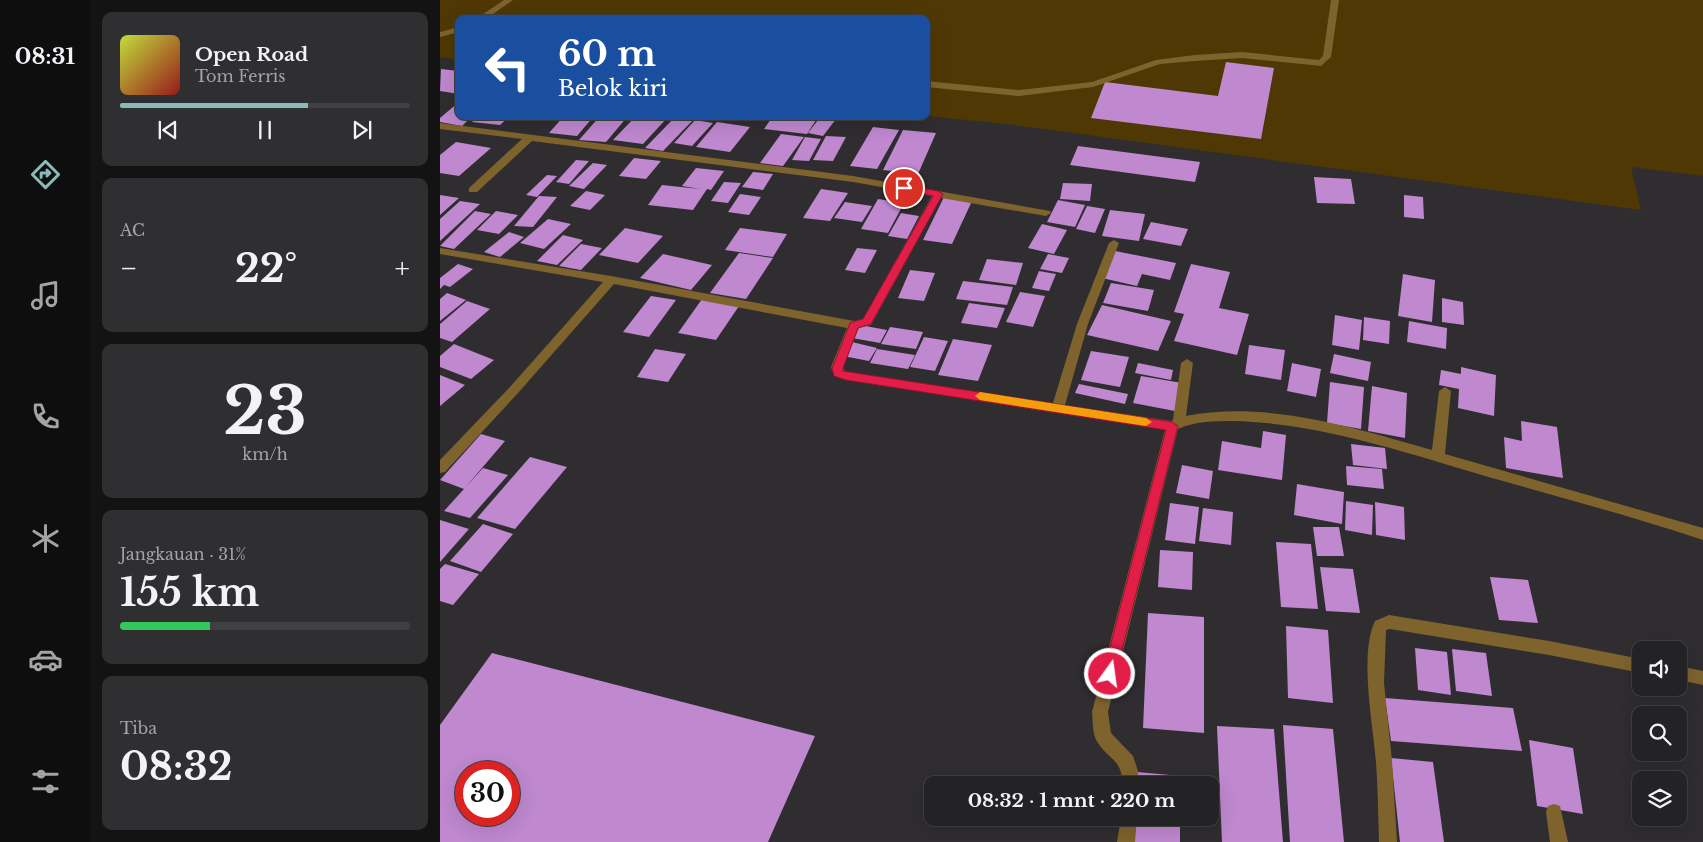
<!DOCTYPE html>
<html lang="id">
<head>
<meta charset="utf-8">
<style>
	:root { --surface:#232224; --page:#2f2f31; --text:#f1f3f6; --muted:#a3a4a6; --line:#403f41; --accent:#8bbbb9 }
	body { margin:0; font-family:"Libre Baskerville",serif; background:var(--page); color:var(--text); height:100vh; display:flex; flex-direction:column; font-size:19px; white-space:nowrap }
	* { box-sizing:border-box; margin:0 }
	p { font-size:16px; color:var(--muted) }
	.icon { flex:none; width:28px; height:28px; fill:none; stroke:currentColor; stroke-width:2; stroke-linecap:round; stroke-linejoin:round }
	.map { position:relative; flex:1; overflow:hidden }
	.side { display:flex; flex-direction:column; gap:12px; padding:12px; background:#131314; width:350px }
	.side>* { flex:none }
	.hud { position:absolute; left:15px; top:15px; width:475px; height:105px; border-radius:10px; box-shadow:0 5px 20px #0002,0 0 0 1px var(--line); background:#1a4fa0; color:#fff; overflow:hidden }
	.controls { position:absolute; left:1192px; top:641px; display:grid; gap:10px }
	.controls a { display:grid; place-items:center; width:55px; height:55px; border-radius:10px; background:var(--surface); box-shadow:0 5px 20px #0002,0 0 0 1px var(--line); font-size:25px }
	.speed { position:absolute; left:15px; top:761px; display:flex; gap:10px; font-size:25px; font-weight:700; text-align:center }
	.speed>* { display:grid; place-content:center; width:65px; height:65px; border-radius:50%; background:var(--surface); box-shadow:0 5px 20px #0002,0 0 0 1px var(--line); line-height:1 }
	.speed .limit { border:8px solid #d22; background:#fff; color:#111 }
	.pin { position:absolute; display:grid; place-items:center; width:42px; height:42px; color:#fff; margin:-21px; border:2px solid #fff; border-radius:50%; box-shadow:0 1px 5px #0007 }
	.me { position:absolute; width:55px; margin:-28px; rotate:14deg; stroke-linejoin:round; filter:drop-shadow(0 0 4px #0008) }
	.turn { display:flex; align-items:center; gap:18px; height:105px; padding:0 20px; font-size:22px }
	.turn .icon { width:65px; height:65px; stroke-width:2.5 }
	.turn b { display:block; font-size:35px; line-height:42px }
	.big { font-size:38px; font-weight:800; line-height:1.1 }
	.side .widget { flex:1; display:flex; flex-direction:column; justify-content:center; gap:8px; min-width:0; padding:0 18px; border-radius:10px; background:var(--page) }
	.side .dial { align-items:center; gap:0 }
	.dial b { font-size:65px; line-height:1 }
	.song { display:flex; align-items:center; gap:15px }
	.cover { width:60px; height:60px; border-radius:8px; background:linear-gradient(135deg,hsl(70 70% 55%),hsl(0 70% 35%)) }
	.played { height:5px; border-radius:2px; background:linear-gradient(90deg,var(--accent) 65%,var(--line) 65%) }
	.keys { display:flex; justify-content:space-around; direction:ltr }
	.heat { display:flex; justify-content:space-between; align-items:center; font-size:28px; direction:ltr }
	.charge { height:8px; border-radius:4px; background:linear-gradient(90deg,#34c759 31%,var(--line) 0) }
	.trip { position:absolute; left:484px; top:776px; width:295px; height:50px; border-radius:10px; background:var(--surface); box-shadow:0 5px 20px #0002,0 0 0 1px var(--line); font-weight:800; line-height:50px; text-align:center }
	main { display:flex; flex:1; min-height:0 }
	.menu { display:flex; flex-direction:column; width:90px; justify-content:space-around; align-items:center; background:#0e0e0e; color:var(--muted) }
	.menu .icon { width:35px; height:35px }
	.menu .current { color:var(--accent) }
	.menu b { font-size:22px; color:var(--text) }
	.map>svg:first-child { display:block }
	.green { fill:#4f3803 }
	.building { fill:#bf88cf; fill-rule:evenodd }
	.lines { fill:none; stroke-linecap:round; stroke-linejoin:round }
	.minor { fill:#7e632d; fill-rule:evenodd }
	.route { fill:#e11d48; stroke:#92132f }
	.slow { fill:#f59e0b }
</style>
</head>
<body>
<main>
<nav class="menu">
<b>08:31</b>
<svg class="icon current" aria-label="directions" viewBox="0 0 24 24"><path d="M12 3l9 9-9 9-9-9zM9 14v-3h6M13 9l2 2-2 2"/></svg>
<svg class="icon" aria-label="music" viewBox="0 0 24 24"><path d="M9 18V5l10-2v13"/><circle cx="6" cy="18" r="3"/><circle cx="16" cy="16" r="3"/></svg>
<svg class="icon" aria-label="phone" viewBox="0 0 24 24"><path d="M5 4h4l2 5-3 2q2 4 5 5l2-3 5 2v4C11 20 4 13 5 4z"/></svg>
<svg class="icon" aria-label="climate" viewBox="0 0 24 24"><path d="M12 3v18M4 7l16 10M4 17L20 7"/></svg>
<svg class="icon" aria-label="car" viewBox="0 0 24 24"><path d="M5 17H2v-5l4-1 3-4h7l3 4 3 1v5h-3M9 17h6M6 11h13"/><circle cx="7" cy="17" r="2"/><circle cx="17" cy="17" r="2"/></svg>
<svg class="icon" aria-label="filters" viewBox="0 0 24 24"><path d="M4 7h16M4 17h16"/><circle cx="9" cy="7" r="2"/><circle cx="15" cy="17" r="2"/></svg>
</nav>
<section class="side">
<div class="widget">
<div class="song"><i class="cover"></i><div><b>Open Road</b><p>Tom Ferris</p></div></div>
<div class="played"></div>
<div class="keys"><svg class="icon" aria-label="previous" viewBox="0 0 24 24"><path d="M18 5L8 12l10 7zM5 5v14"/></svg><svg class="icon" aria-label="pause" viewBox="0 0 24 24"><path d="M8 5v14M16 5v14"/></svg><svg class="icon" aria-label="next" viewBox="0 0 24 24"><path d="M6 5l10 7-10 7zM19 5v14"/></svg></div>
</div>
<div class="widget"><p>AC</p>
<div class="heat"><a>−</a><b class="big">22°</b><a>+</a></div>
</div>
<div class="widget dial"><b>23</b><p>km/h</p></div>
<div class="widget"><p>Jangkauan · 31%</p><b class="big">155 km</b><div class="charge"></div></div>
<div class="widget"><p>Tiba</p><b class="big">08:32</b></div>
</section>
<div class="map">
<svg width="1263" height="842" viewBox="0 0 1263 842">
	<rect width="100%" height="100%" fill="#2f2d30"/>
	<path class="green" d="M0,0H1263V176L1191,167L1201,210L567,124L486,116V19H19V60L0,57Z"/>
	<path class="building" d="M786,62L834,68L821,139L651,118L665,82L778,96Z
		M1,69L19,71V94L0,91Z
		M19,102V116H32L22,126L0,122V118Z
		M38,116H70L60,125L32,122Z
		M124,116H154L137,136L109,133Z
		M160,116H188L166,142L139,140Z
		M196,116L227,118L203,144L173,140Z
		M236,116L255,118L223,151L205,148Z
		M333,116H371L378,117L367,134L324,129Z
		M381,116L396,119L383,136L368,133Z
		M255,120L273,123L252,146L234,143Z
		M277,122L310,127L290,152L256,147Z
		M433,127L459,130L437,169L410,166Z
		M463,130L496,133L478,174L443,170Z
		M341,134L364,137L343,166L320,163Z
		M386,136L406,137L393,161L373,160Z
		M365,137L381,139L369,161L352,160Z
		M16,142L51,148L19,176L0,173V155Z
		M638,146L760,162L755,182L630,165Z
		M194,158L221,161L206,179L179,176Z
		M136,160L149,161L129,184L116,182Z
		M153,163L167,165L144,189L129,186Z
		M256,168L284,171L271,190L267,189L253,210L208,205L222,185L260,189L242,186Z
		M313,172L333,174L323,190L302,187Z
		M107,175L117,176L97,197L86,195Z
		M874,177L911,179L915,204L877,203Z
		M284,182L301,183L288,203L271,201Z
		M623,183L652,184L650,201L620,199Z
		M381,189L408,193L390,221L363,218Z
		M146,191L165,195L150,210L130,206Z
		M300,194L321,197L309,215L288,212Z
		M0,195L19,198L0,215Z
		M964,195L983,197L984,219L964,217Z
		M99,196L117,197L93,227L74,226Z
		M504,197L532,201L512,244L483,240Z
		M438,199L464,203L448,233L421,229Z
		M618,200L645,205L635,227L607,222Z
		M20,201L40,204L0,241V219Z
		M405,202L432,206L422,222L394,218Z
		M647,206L665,209L655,233L636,229Z
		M670,210L705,214L699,241L662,236Z
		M35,211L51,214L14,249L0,246Z
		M56,211L78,215L59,234L37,230Z
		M461,213L479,216L467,239L448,236Z
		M108,219L131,224L104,249L80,243Z
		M711,222L748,229L741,246L703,239Z
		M602,224L627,230L614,254L588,248Z
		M185,228L223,236L198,263L159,255Z
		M300,228L347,234L333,257L285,250Z
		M69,232L84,237L60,257L44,252Z
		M123,235L143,240L117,265L97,261Z
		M141,244L162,248L141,270L119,266Z
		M417,248L437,250L425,273L405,270Z
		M675,251L736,263L730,280L702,274L697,286L662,278Z
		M299,253L333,258L306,299L270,293Z
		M223,254L272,265L251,290L200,278Z
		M608,254L629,258L622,273L600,269Z
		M547,259L583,263L576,285L539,280Z
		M18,264L33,269L10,287L4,285L0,289V278Z
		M751,264L790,272L779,308L809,314L797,355L734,341L744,314L734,312Z
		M470,270L495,273L484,301L458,298Z
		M599,271L616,274L609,291L592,288Z
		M963,274L995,280L992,322L958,316Z
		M523,281L573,287L567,305L516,299Z
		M671,283L714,290L708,311L663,303Z
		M580,292L605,296L593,327L566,322Z
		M7,293L26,300L0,321V299Z
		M211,296L236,300L209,337L183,332Z
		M1002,298L1023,302L1024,325L1002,322Z
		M262,299L299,306L276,340L238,333Z
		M27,301L50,309L12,342L0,338V324Z
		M529,303L565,308L557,328L521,323Z
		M662,305L731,321L718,351L647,335Z
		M895,315L922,320L919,350L892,345Z
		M924,317L950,321L949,344L923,340Z
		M969,321L1007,328L1006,349L967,342Z
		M420,325L447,330L440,343L412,338Z
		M450,327L483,332L476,349L441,344Z
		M484,337L508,341L495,371L470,367Z
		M513,339L552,345L538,381L498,375Z
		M412,342L437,348L429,361L403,356Z
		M14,344L54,360L31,379L0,367V356Z
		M809,345L845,350L841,380L805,374Z
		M215,349L246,354L228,382L197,377Z
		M437,349L475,355L468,369L430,363Z
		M651,351L689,357L680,387L641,380Z
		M894,354L931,362L928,381L890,373Z
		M698,363L733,370L731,380L695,373Z
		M852,363L881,369L876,397L847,391Z
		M1021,367L1056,375L1054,416L1018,408L1019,389L999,385L1001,370L1021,374Z
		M0,375L25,385L0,406Z
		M701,376L742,383L735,411L693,403Z
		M890,382L924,387L921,429L887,423Z
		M639,384L688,394L685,404L635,393Z
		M932,386L967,393L965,438L928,431Z
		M1081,421L1117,427L1123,478L1066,468L1064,437L1082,441Z
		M823,431L846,435L842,480L778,470L782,441L821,448Z
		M41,434L65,441L24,489L0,480Z
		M911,444L945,448L947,469L913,465Z
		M90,457L127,467L75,529L37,518Z
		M742,465L773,471L769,499L736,493Z
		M906,466L942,469L944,489L907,485Z
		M43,468L68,475L30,518L4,511Z
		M857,484L904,492L902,524L854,515Z
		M906,501L933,505L932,535L905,530Z
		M935,502L964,507L965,540L936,535Z
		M730,503L759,507L755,544L725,540Z
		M763,508L793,512L791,545L759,541Z
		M0,520L29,529L0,562Z
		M43,524L73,534L41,572L10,561Z
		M873,527H899L904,556H877Z
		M836,542L871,544L878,609L841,607Z
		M720,550L753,552L752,590L718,587Z
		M5,564L39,574L13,605L0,601V569Z
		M880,567L913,569L920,613L886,611Z
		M1050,577L1088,580L1098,623L1059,620Z
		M708,613L764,617V733L703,728Z
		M846,626L888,630L893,703L848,698Z
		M975,648L1007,652L1011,695L978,690Z
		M1012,649L1046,653L1052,696L1016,691Z
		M52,653L375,736L328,842H0V725ZM26,772H69V815H26Z
		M945,698L1073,708L1082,751L951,741Z
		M843,725L893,729L904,842H850Z
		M777,726L834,729L843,842H782Z
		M1089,740L1133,748L1143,814L1097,806Z
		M951,758L993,762L1004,842H960Z
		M697,772L741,776V785H696Z
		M694,818H740V842H693Z"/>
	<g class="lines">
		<path class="minor" d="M64,0H73L46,19H36Z
			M891,0H899L891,57L881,66L802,58L755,61L720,64L653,87L579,96L486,87V81L579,90L652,82L716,60L755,55L802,52L879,60L883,56Z
			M19,27V32L0,37V32Z
			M0,123L413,176L610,211L611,213L606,216L501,198L431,325L419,328L403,367L404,370L407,372L613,403L637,324L669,243L674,240L679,243L648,324L625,405L731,421L733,420L741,363L747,359L753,363L746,416C827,400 915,428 992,450L999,391L1005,387L1011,391L1005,454L1263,528V540C1197,518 1130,500 1063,481C975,456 885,423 793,421C775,421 755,421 738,429L668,712L671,733L693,756L698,771L699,785H683C681,758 671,762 658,743C652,735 653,721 652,712L725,430L406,380L394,376L391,367L407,328L174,284L78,393L5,472L0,473V460L70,387L163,282L0,254V248L171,276L414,321L423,319L492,196L413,182L92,141L37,192H29V188L82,139L0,129Z
			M949,615L1109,641L1201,659V673L1109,655L950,629L946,630L944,683L952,761L957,842H939C938,815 938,788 936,762C933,724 919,654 935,621Z
			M1239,666L1263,671V685L1239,680Z
			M1114,804L1120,806L1128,842H1110L1106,812L1108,806Z
			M681,818H697L695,842H677Z"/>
	</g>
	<path class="route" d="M464,185L498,191L503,194L431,324L418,328L403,368V371L732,422L738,426L675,678L670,680L665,678L663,674L726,430L406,380L394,376L392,368L409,326L410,323L423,319L493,196L461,190V186Z"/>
	<path class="slow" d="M540,392L706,418L712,422L706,426L540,400L535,396Z"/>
</svg>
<div class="controls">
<a><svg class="icon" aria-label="sound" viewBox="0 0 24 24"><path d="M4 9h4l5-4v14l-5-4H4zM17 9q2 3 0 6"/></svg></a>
<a><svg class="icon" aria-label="search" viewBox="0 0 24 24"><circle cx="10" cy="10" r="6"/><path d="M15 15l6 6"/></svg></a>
<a><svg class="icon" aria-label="layers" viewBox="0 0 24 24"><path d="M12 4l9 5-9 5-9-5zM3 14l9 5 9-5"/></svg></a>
</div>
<div class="speed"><div class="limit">30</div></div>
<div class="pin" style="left:464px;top:188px;background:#d93025"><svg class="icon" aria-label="arrive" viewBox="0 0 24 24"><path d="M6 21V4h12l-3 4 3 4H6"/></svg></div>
<svg class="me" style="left:670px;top:674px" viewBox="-20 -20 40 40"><circle r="17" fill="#e11d48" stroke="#fff" stroke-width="3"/><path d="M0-11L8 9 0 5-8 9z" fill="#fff"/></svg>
<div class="trip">08:32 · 1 mnt · 220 m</div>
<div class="hud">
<div class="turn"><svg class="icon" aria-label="left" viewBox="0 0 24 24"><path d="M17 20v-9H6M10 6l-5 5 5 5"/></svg><div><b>60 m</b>Belok kiri</div></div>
</div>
</div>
</main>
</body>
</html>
